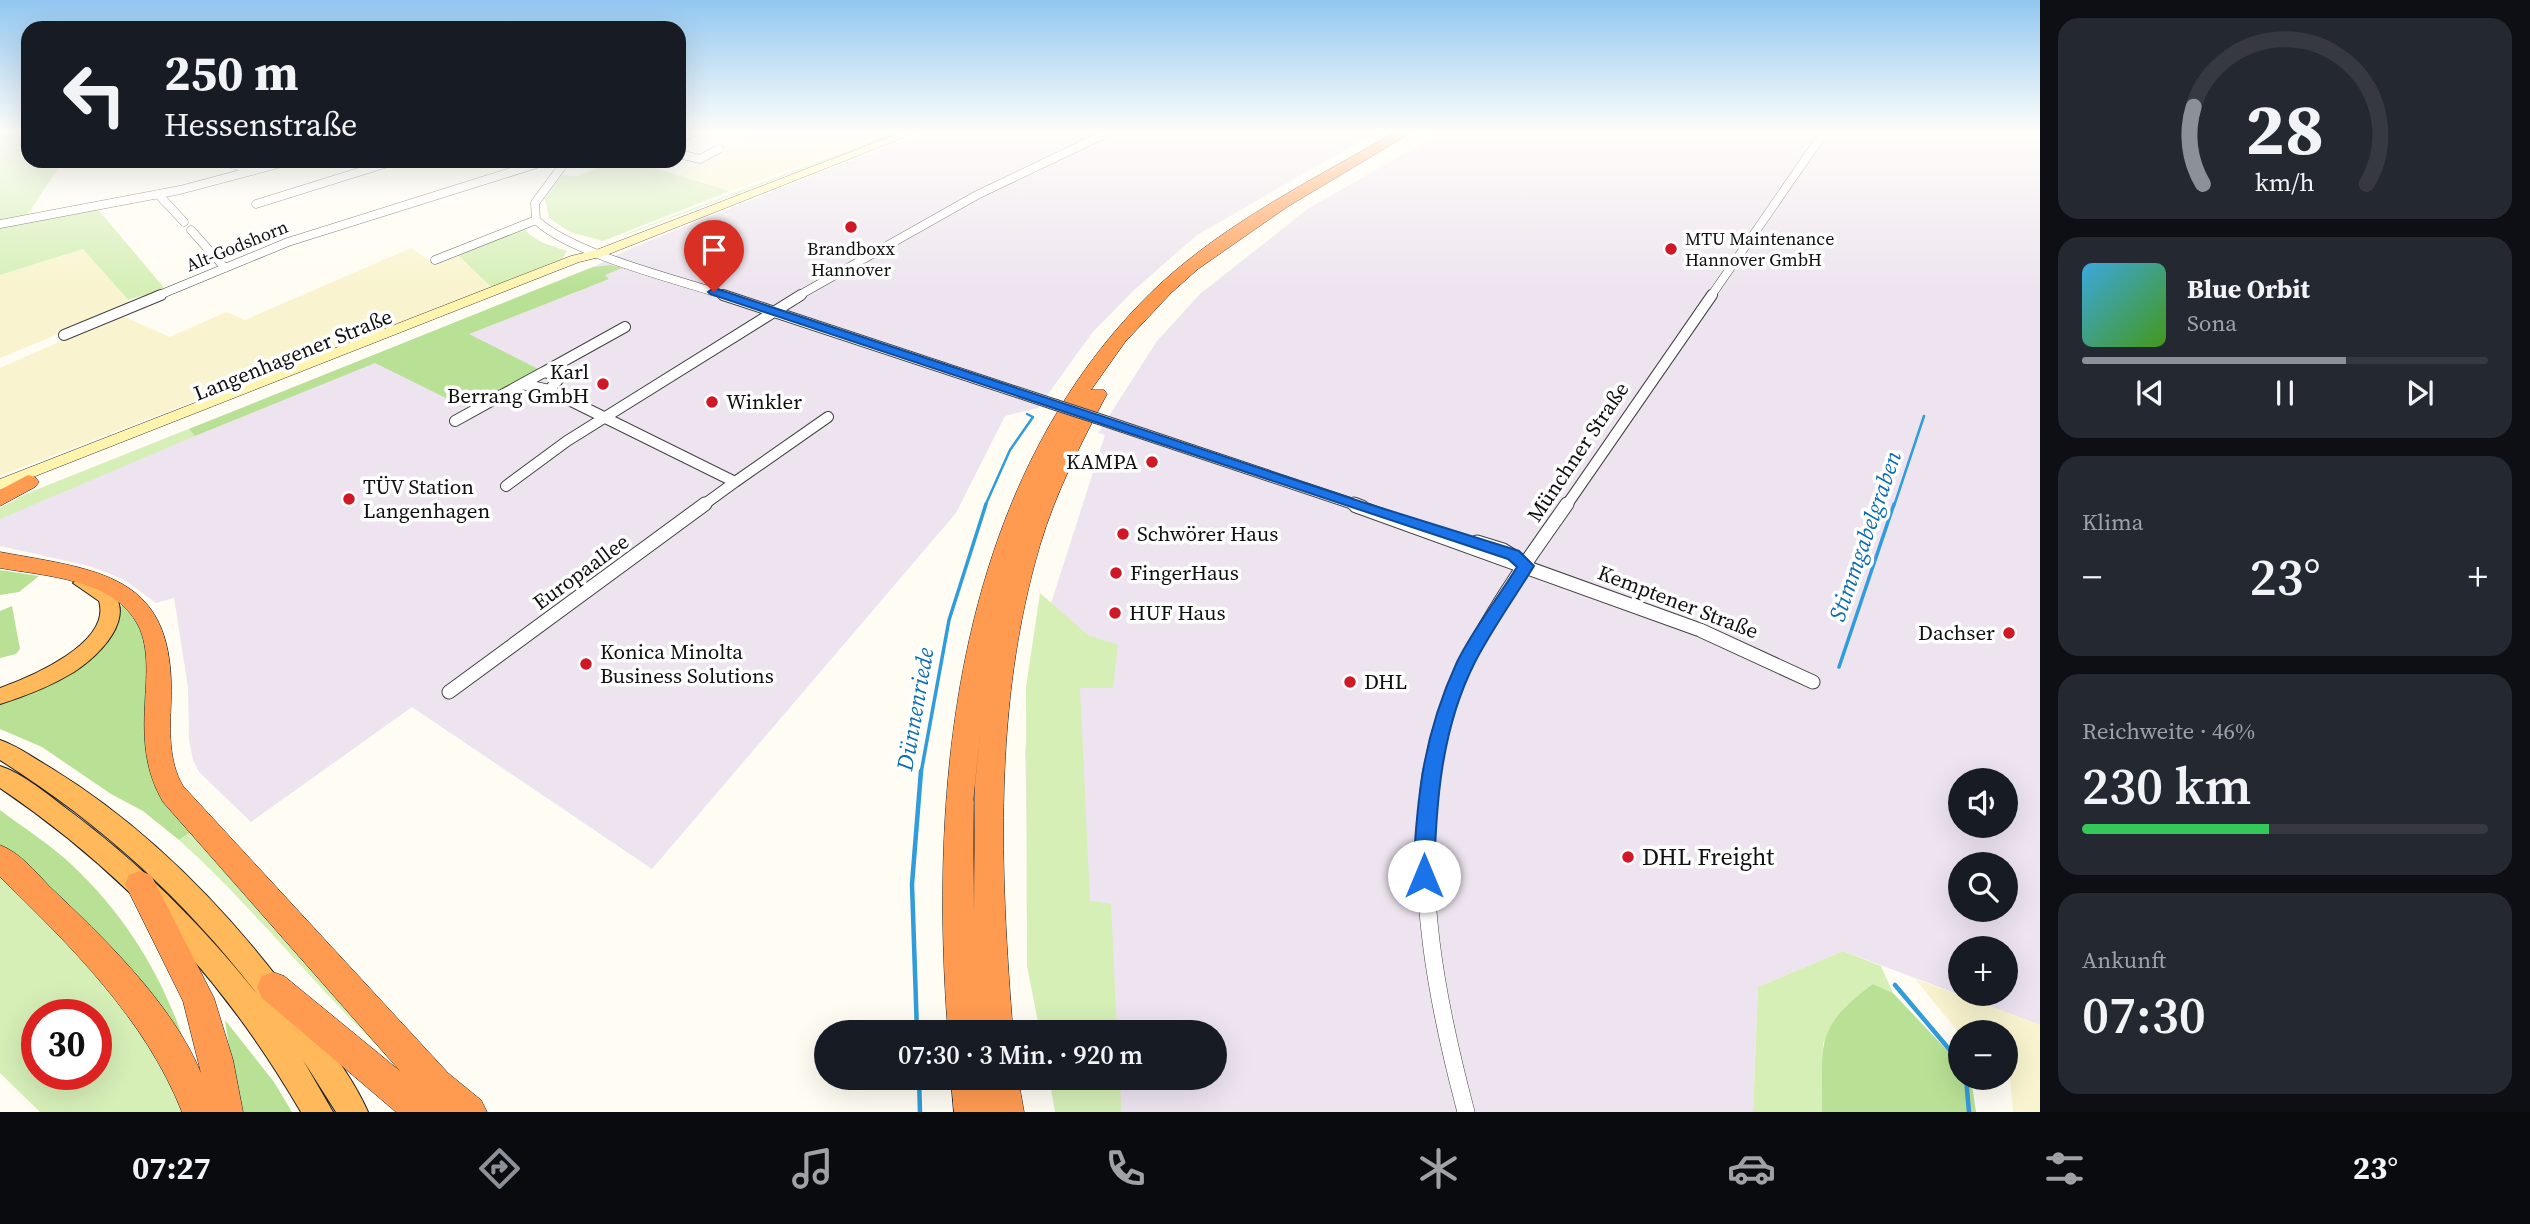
<!DOCTYPE html>
<html lang="de">
<head>
<meta charset="utf-8">
<style>
	:root { --surface:#171b24; --page:#242831; --text:#f1f3f6; --muted:#9ea1a6; --line:#363941; --accent:#8c9099 }
	body { margin:0; font-family:"Source Serif 4",serif; background:var(--page); color:var(--text); height:100vh; display:flex; flex-direction:column; font-size:26px; white-space:nowrap }
	* { box-sizing:border-box; margin:0 }
	p { font-size:23px; color:var(--muted) }
	.icon { flex:none; width:38px; height:38px; fill:none; stroke:currentColor; stroke-width:2; stroke-linecap:round; stroke-linejoin:round }
	.map { position:relative; flex:1; overflow:hidden }
	.sheet { display:flex; flex-direction:column; gap:18px; padding:18px; background:#0d0f14; width:490px }
	.sheet>* { flex:none }
	.top-card { position:absolute; left:21px; top:21px; width:665px; height:147px; border-radius:21px; box-shadow:0 7px 28px #0002; background:#171b24; color:var(--text); overflow:hidden }
	.controls { position:absolute; left:1948px; top:768px; display:grid; gap:14px }
	.controls a { display:grid; place-items:center; width:70px; height:70px; border-radius:50%; background:var(--surface); box-shadow:0 7px 28px #0002; font-size:35px }
	.speed { position:absolute; left:21px; top:999px; display:flex; gap:14px; font-size:35px; font-weight:700; text-align:center }
	.speed>* { display:grid; place-content:center; width:91px; height:91px; border-radius:50%; background:var(--surface); box-shadow:0 7px 28px #0002; line-height:1 }
	.speed .limit { border:10px solid #d22; background:#fff; color:#111 }
	.pin { position:absolute; display:grid; place-items:center; width:60px; height:60px; color:#fff; margin:-72px -30px; border-radius:50% 50% 50% 0; rotate:-45deg; box-shadow:0 0 7px #0007 }
	.pin .icon { rotate:45deg }
	.me { position:absolute; width:77px; margin:-38px; rotate:0deg; stroke-linejoin:round; filter:drop-shadow(0 0 5px #0008) }
	.turn { display:flex; align-items:center; gap:24px; height:147px; padding:0 28px; font-size:32px }
	.turn .icon { width:91px; height:91px; stroke-width:2.5 }
	.turn b { display:block; font-size:49px; line-height:60px }
	.big { font-size:52px; font-weight:600; line-height:1.1 }
	.sheet .widget { flex:1; display:flex; flex-direction:column; justify-content:center; gap:10px; min-width:0; padding:0 24px; border-radius:21px; background:var(--page) }
	.sheet .dial { align-items:center; gap:0 }
	.dial svg { height:182px; overflow:visible; fill:none; stroke:var(--line); stroke-width:7; stroke-linecap:round; text-anchor:middle }
	.dial text { fill:var(--text); stroke:none }
	.song { display:flex; align-items:center; gap:21px }
	.cover { width:84px; height:84px; border-radius:10px; background:linear-gradient(135deg,hsl(200 70% 55%),hsl(100 70% 35%)) }
	.played { height:7px; border-radius:4px; background:linear-gradient(90deg,var(--accent) 65%,var(--line) 65%) }
	.keys { display:flex; justify-content:space-around; direction:ltr }
	.heat { display:flex; justify-content:space-between; align-items:center; font-size:38px; direction:ltr }
	.charge { height:10px; border-radius:5px; background:linear-gradient(90deg,#34c759 46%,var(--line) 0) }
	.trip { position:absolute; left:814px; top:1020px; width:413px; height:70px; border-radius:35px; background:var(--surface); box-shadow:0 7px 28px #0002; font-weight:600; line-height:70px; text-align:center }
	.dock { display:flex; height:112px; justify-content:space-around; align-items:center; background:#090b0e; color:var(--muted) }
	.dock .icon { width:49px; height:49px }
	.dock .current { color:var(--accent) }
	.dock b { font-size:32px; color:var(--text) }
	main { display:flex; flex:1; min-height:0 }
	.map>svg:first-child { display:block }
	.industrial { fill:#ede4ef; fill-rule:evenodd }
	.farmland { fill:#f9f4cf }
	.green { fill:#d6efb7; fill-rule:evenodd }
	.forest { fill:#b9e195 }
	.lines { fill:none; stroke-linecap:round; stroke-linejoin:round }
	.stream-far2 { stroke:#319cdb; stroke-width:2.5 }
	.stream-far1 { stroke:#319cdb; stroke-width:3.5 }
	.stream { stroke:#319cdb; stroke-width:4.5 }
	.minor-far3-casing { stroke:#434343; stroke-width:9 }
	.minor-far2-casing { stroke:#434343; stroke-width:12 }
	.minor-far1-casing { stroke:#434343; stroke-width:15 }
	.minor-casing { stroke:#434343; stroke-width:18 }
	.secondary-casing { stroke:#323232; stroke-width:1 }
	.trunk-casing { stroke:#212121; stroke-width:2 }
	.motorway-casing { stroke:#212121; stroke-width:1 }
	.minor-far3 { stroke:#fff; stroke-width:8 }
	.minor-far2 { stroke:#fff; stroke-width:10 }
	.minor-far1 { stroke:#fff; stroke-width:13 }
	.minor { stroke:#fff; stroke-width:17 }
	.secondary { fill:#fff4ae; fill-rule:evenodd }
	.trunk { fill:#ffb85a; fill-rule:evenodd }
	.motorway { fill:#ff9b51; fill-rule:evenodd }
	.minor-bridge-casing { stroke:#434343; stroke-width:12; stroke-linecap:butt }
	.minor-bridge { stroke:#fff; stroke-width:10 }
	.route { fill:#1a73e8; stroke:#114b97; stroke-width:2 }
	.poi-dot { fill:#d01826; stroke:#fff; stroke-width:2.5 }
	.labels { text-anchor:middle; stroke-width:7; stroke-linejoin:round; paint-order:stroke }
	.far-poi-label { font-size:18px; fill:#101010; stroke:#fff; text-anchor:start }
	.far-street-label { font-size:18px; fill:#101010; stroke:#fff }
	.street-label { font-size:21px; fill:#101010; stroke:#fff }
	.poi-label { font-size:21px; fill:#101010; stroke:#fff; text-anchor:start }
	.water-label { font-size:23px; font-style:italic; fill:#0b6db0; stroke:#fff }
	.near-poi-label { font-size:24px; fill:#101010; stroke:#fff; text-anchor:start }
</style>
</head>
<body>
<main>
<div class="map">
<svg width="2040" height="1112" viewBox="0 0 2040 1112">
	<rect width="100%" height="100%" fill="#fffcf3"/>
	<path class="industrial" d="M931,131H1378L1197,235L1133,291L1092,333L1038,408L1005,416L956,513L652,869L412,707L251,822L199,772L193,760L189,740L188,687L174,598L156,603L123,579L89,566L0,546V508L26,494L593,267L634,247L834,167Z
		M1444,131H2040V1025L1843,951L1758,987L1753,1112H1057L1051,1078H1214V1032H1043L1030,961L1025,750L1044,625L1105,435L1098,433L1157,341L1200,294L1309,208ZM1960,780H2006V826H1960ZM1960,864H2006V910H1960ZM1960,948H2006V994H1960Z"/>
	<path class="farmland" d="M760,131H898L730,191L679,175Z
		M411,248L436,265L458,255L491,287L0,476V368L120,315L170,337L226,312L245,320Z
		M83,249L131,304L0,358V275Z
		M1915,979L2040,1025V1112H2013L2006,1032L1960,1034Z"/>
	<path class="green" d="M0,131H28V161H63L24,220L97,208L165,289L128,300L83,249L0,275Z
		M898,131H907L620,237L628,233Z
		M612,161H645L641,164L730,191L603,241L570,232L549,218L545,198L562,175L578,176Z
		M523,227C532,241 552,246 567,251L562,259L491,287L458,255Z
		M189,429L195,436L0,519V508L26,494Z
		M1040,593L1088,635L1118,645L1113,688H1080L1090,901L1111,904L1117,1032H1040L1027,966L1026,687Z
		M192,831L413,1079C329,1005 262,915 179,840Z
		M0,872C70,946 144,1018 185,1112H40L0,1073ZM37,1015H96V1074H37Z
		M1843,951L1881,966L1893,993L1873,984L1823,1043L1822,1112H1753L1758,987Z
		M1049,1078H1120L1121,1112H1055Z"/>
	<path class="forest" d="M611,265L622,268L605,275L609,279L469,334L540,370L464,407L375,363L195,436L189,429L593,267Z
		M0,570L39,576L19,592L0,595Z
		M126,604L145,632L151,720L192,831L179,840L143,811L111,794L42,747L0,729V702L112,629L120,607Z
		M12,606L20,649L16,654L0,658V611Z
		M0,810C24,828 51,845 73,866C129,919 166,982 189,1056L0,849Z
		M1873,984L1893,993L1960,1064V1078H1971L1976,1112H1822C1823,1043 1813,1029 1873,984Z
		M225,1020L274,1082L292,1112H239Z"/>
	<g class="lines">
		<path class="stream-far2" d="M985,506L1010,450L1033,417L1027,414
			M1894,506L1924,416"/>
		<path class="stream-far1" d="M1839,667L1894,504
			M921,773L949,620L986,504"/>
		<path class="stream" d="M1895,985L1960,1062
			M917,1032L912,884L921,771
			M919,1078L920,1112
			M1966,1078L1969,1112"/>
		<defs>
			<path id="minor-far3" d="M679,140L695,131
				M679,154L700,159L719,149
				M219,161L255,170
				M566,161L535,203L536,220C572,254 678,280 728,296
				M158,194L184,222
				M256,204L394,161
				M0,224L180,190L289,161
				M191,230L225,268
				M435,260L536,220
				M157,296L288,242L546,161
				M798,296L977,195L1111,131
				M1711,296L1825,131"/>
			<path id="minor-far2" d="M723,295L1056,405
				M64,335L161,295
				M544,372L625,327
				M544,372L555,375L558,380L549,390L522,384Z
				M549,390L735,482L702,506
				M1096,418L1359,506
				M455,421L522,384
				M735,482L828,417
				M506,486L567,441L801,295
				M1566,506L1712,295"/>
			<path id="minor-far1" d="M1354,504L1362,507
				M1356,506L1700,630L1813,682
				M1477,542L1503,550L1521,561
				M449,692L705,504
				M1430,773C1445,672 1510,585 1567,504"/>
			<path id="minor" d="M1431,771C1415,888 1436,999 1466,1112"/>
			<path id="secondary" d="M905,131H920L604,256L579,262L0,490V479L571,256L596,250Z"/>
			<path id="trunk" d="M83,576C149,595 114,646 74,672C51,686 26,696 0,704V688C31,677 112,643 99,601L73,583Z
				M0,740C18,746 35,759 51,768C157,833 243,926 314,1027C333,1053 355,1082 368,1112H336L303,1060L333,1112H301C225,981 126,873 0,788V766C24,774 47,794 67,809C141,864 204,927 261,999C187,902 103,825 0,760Z"/>
			<path id="motorway" d="M1397,131H1414L1287,207L1198,269L1171,293L1125,342L1091,390H1104L1107,394C1081,443 1056,492 1040,545C993,704 1000,869 1013,1032H948C928,773 959,474 1159,285C1228,221 1316,178 1397,131ZM981,726L975,785L974,913L973,803Z
				M28,475L35,477L39,482L35,487L0,506V490Z
				M0,552C104,571 176,575 171,702C170,729 168,761 183,786L448,1073L481,1100L487,1112H396L262,998L257,987L262,976L273,972L284,976L400,1071L163,802C145,771 143,740 145,704C146,679 150,649 138,625C114,579 45,576 0,568Z
				M0,845C19,852 35,871 49,886C103,937 172,1003 201,1073L183,1001L125,884L129,875L140,871L151,875L214,998L233,1060L243,1112H182C146,1020 70,945 0,877Z
				M951,1078H1018L1024,1112H954Z"/>
		</defs>
		<use href="#minor-far3" class="minor-far3-casing"/>
		<use href="#minor-far2" class="minor-far2-casing"/>
		<use href="#minor-far1" class="minor-far1-casing"/>
		<use href="#minor" class="minor-casing"/>
		<use href="#secondary" class="secondary-casing"/>
		<use href="#trunk" class="trunk-casing"/>
		<use href="#motorway" class="motorway-casing"/>
		<use href="#minor-far3" class="minor-far3"/>
		<use href="#minor-far2" class="minor-far2"/>
		<use href="#minor-far1" class="minor-far1"/>
		<use href="#minor" class="minor"/>
		<use href="#secondary" class="secondary"/>
		<use href="#trunk" class="trunk"/>
		<use href="#motorway" class="motorway"/>
		<defs>
			<path id="minor-bridge" d="M1056,405L1096,418"/>
		</defs>
		<use href="#minor-bridge" class="minor-bridge-casing"/>
		<use href="#minor-bridge" class="minor-bridge"/>
	</g>
	<linearGradient id="sky" x2="0" y2="1"><stop stop-color="#92c7f0"/><stop offset="0.46" stop-color="#fffefa"/><stop offset="1" stop-color="#fffefa" stop-opacity="0"/></linearGradient>
	<rect width="2040" height="287" fill="url(#sky)"/>
	<path class="route" d="M714,288L1362,502L1519,551L1534,566C1515,597 1492,629 1475,662C1441,729 1436,802 1434,876L1431,883L1424,885L1416,883L1413,876C1417,796 1423,736 1457,662C1473,629 1498,598 1517,567L1508,559L710,294L708,292Z"/>
	<g class="poi-dot">
		<circle cx="851" cy="227" r="7"/>
		<circle cx="1671" cy="249" r="7"/>
		<circle cx="603" cy="384" r="7"/>
		<circle cx="712" cy="402" r="7"/>
		<circle cx="1152" cy="462" r="7"/>
		<circle cx="349" cy="499" r="7"/>
		<circle cx="1123" cy="534" r="7"/>
		<circle cx="1116" cy="573" r="7"/>
		<circle cx="1115" cy="613" r="7"/>
		<circle cx="2009" cy="633" r="7"/>
		<circle cx="586" cy="664" r="7"/>
		<circle cx="1350" cy="682" r="7"/>
		<circle cx="1628" cy="857" r="7"/>
	</g>
	<g class="labels">
		<g class="far-poi-label">
			<text x="1685" y="245">MTU Maintenance<tspan x="1685" dy="21">Hannover GmbH</tspan></text>
			<text x="851" y="255" text-anchor="middle">Brandboxx<tspan x="851" dy="21">Hannover</tspan></text>
		</g>
		<g class="far-street-label">
			<text transform="translate(237 246) rotate(-22)" y="6">Alt-Godshorn</text>
		</g>
		<g class="street-label">
			<text transform="translate(293 355) rotate(-22)" y="7">Langenhagener Straße</text>
			<text transform="translate(1578 452) rotate(-56)" y="7">Münchner Straße</text>
			<text transform="translate(581 572) rotate(-36)" y="7">Europaallee</text>
			<text transform="translate(1678 602) rotate(21)" y="7">Kemptener Straße</text>
		</g>
		<g class="poi-label">
			<text x="589" y="379" text-anchor="end">Karl<tspan x="589" dy="24">Berrang GmbH</tspan></text>
			<text x="726" y="409">Winkler</text>
			<text x="1138" y="469" text-anchor="end">KAMPA</text>
			<text x="363" y="494">TÜV Station<tspan x="363" dy="24">Langenhagen</tspan></text>
			<text x="1137" y="541">Schwörer Haus</text>
			<text x="1130" y="580">FingerHaus</text>
			<text x="1129" y="620">HUF Haus</text>
			<text x="1995" y="640" text-anchor="end">Dachser</text>
			<text x="600" y="659">Konica Minolta<tspan x="600" dy="24">Business Solutions</tspan></text>
			<text x="1364" y="689">DHL</text>
		</g>
		<g class="water-label">
			<text transform="translate(1865 536) rotate(-71)" y="8">Stimmgabelgraben</text>
			<text transform="translate(915 709) rotate(-80)" y="8">Dünnenriede</text>
		</g>
		<g class="near-poi-label">
			<text x="1642" y="865">DHL Freight</text>
		</g>
	</g>
</svg>
<div class="controls">
<a><svg class="icon" aria-label="sound" viewBox="0 0 24 24"><path d="M4 9h4l5-4v14l-5-4H4zM17 9q2 3 0 6"/></svg></a>
<a><svg class="icon" aria-label="search" viewBox="0 0 24 24"><circle cx="10" cy="10" r="6"/><path d="M15 15l6 6"/></svg></a>
<a>+</a>
<a>−</a>
</div>
<div class="speed"><div class="limit">30</div></div>
<div class="pin" style="left:714px;top:292px;background:#d93025"><svg class="icon" aria-label="arrive" viewBox="0 0 24 24"><path d="M6 21V4h12l-3 4 3 4H6"/></svg></div>
<svg class="me" style="left:1424px;top:876px" viewBox="-20 -20 40 40"><circle r="19" fill="#fff"/><path d="M0-13L10 11 0 6-10 11z" fill="#1a73e8"/></svg>
<div class="trip">07:30 · 3 Min. · 920 m</div>
<div class="top-card">
<div class="turn"><svg class="icon" aria-label="left" viewBox="0 0 24 24"><path d="M17 20v-9H6M10 6l-5 5 5 5"/></svg><div><b>250 m</b>Hessenstraße</div></div>
</div>
</div>
<section class="sheet">
<div class="widget dial"><svg viewBox="0 0 100 80">
<path d="M14 69A42 42 0 1 1 86 69"/>
<path d="M14 69A42 42 0 0 1 10 35" stroke="#8c9099"/>
<text x="50" y="56" font-size="32" font-weight="700">28</text>
<text x="50" y="72" font-size="11">km/h</text>
</svg></div>
<div class="widget">
<div class="song"><i class="cover"></i><div><b>Blue Orbit</b><p>Sona</p></div></div>
<div class="played"></div>
<div class="keys"><svg class="icon" aria-label="previous" viewBox="0 0 24 24"><path d="M18 5L8 12l10 7zM5 5v14"/></svg><svg class="icon" aria-label="pause" viewBox="0 0 24 24"><path d="M8 5v14M16 5v14"/></svg><svg class="icon" aria-label="next" viewBox="0 0 24 24"><path d="M6 5l10 7-10 7zM19 5v14"/></svg></div>
</div>
<div class="widget"><p>Klima</p>
<div class="heat"><a>−</a><b class="big">23°</b><a>+</a></div>
</div>
<div class="widget"><p>Reichweite · 46%</p><b class="big">230 km</b><div class="charge"></div></div>
<div class="widget"><p>Ankunft</p><b class="big">07:30</b></div>
</section>
</main>
<nav class="dock">
<b>07:27</b>
<svg class="icon current" aria-label="directions" viewBox="0 0 24 24"><path d="M12 3l9 9-9 9-9-9zM9 14v-3h6M13 9l2 2-2 2"/></svg>
<svg class="icon" aria-label="music" viewBox="0 0 24 24"><path d="M9 18V5l10-2v13"/><circle cx="6" cy="18" r="3"/><circle cx="16" cy="16" r="3"/></svg>
<svg class="icon" aria-label="phone" viewBox="0 0 24 24"><path d="M5 4h4l2 5-3 2q2 4 5 5l2-3 5 2v4C11 20 4 13 5 4z"/></svg>
<svg class="icon" aria-label="climate" viewBox="0 0 24 24"><path d="M12 3v18M4 7l16 10M4 17L20 7"/></svg>
<svg class="icon" aria-label="car" viewBox="0 0 24 24"><path d="M5 17H2v-5l4-1 3-4h7l3 4 3 1v5h-3M9 17h6M6 11h13"/><circle cx="7" cy="17" r="2"/><circle cx="17" cy="17" r="2"/></svg>
<svg class="icon" aria-label="filters" viewBox="0 0 24 24"><path d="M4 7h16M4 17h16"/><circle cx="9" cy="7" r="2"/><circle cx="15" cy="17" r="2"/></svg>
<b>23°</b>
</nav>
</body>
</html>
